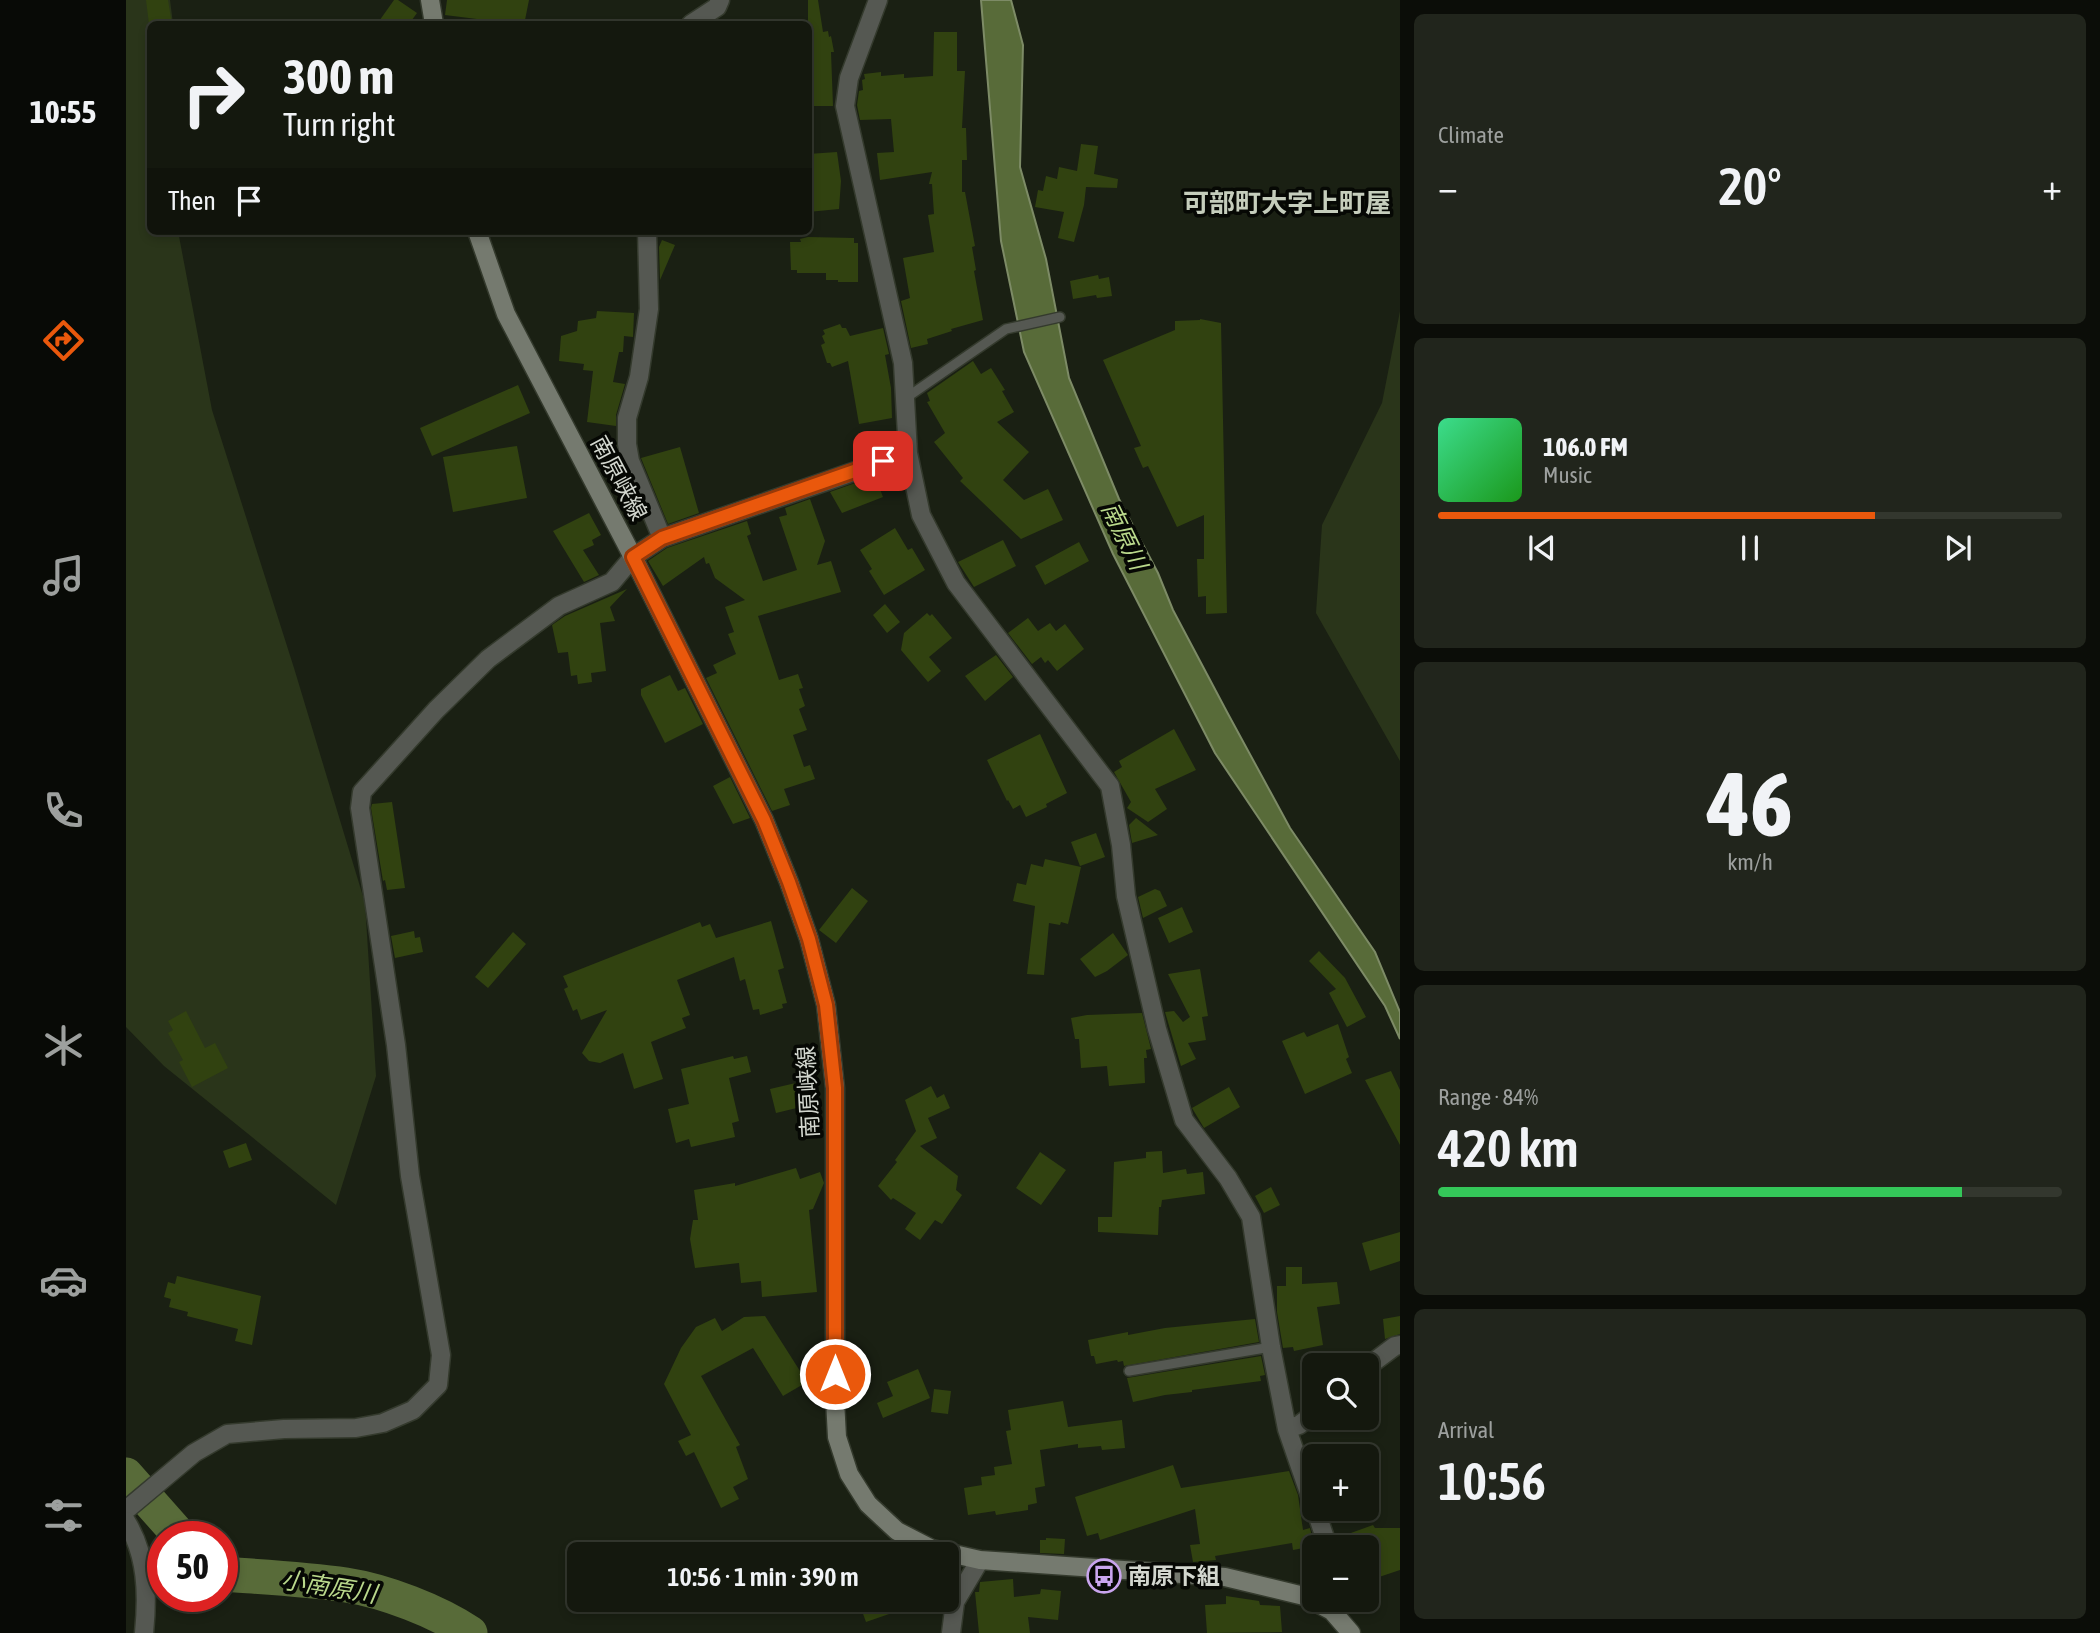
<!DOCTYPE html>
<html lang="en">
<head>
<meta charset="utf-8">
<style>
	:root { --surface:#14180e; --page:#21251c; --text:#f1f3f6; --muted:#9da09e; --line:#33372e; --accent:#ea580c }
	body { margin:0; font-family:"Asap Condensed","Noto Sans JP",sans-serif; background:var(--page); color:var(--text); height:100vh; display:flex; flex-direction:column; font-size:26px; white-space:nowrap }
	* { box-sizing:border-box; margin:0 }
	p { font-size:23px; color:var(--muted) }
	.icon { flex:none; width:38px; height:38px; fill:none; stroke:currentColor; stroke-width:2; stroke-linecap:round; stroke-linejoin:round }
	.map { position:relative; flex:1; overflow:hidden }
	.sheet { display:flex; flex-direction:column; gap:14px; padding:14px; background:#0b0d08; width:700px }
	.sheet>* { flex:none }
	.banner { position:absolute; left:21px; top:21px; width:665px; height:214px; border-radius:10px; box-shadow:0 4px 10px #0003,0 0 0 2px var(--line); background:#14180e; color:var(--text); overflow:hidden }
	.fabs { position:absolute; left:1176px; top:1353px; display:grid; gap:14px }
	.fabs a { display:grid; place-items:center; width:77px; height:77px; border-radius:10px; background:var(--surface); box-shadow:0 4px 10px #0003,0 0 0 2px var(--line); font-size:35px }
	.speed { position:absolute; left:21px; top:1521px; display:flex; gap:14px; font-size:35px; font-weight:700; text-align:center }
	.speed>* { display:grid; place-content:center; width:91px; height:91px; border-radius:50%; background:var(--surface); box-shadow:0 4px 10px #0003,0 0 0 2px var(--line); line-height:1 }
	.speed .limit { border:10px solid #d22; background:#fff; color:#111 }
	.pin { position:absolute; display:grid; place-items:center; width:60px; height:60px; color:#fff; margin:-30px; border-radius:14px; box-shadow:0 4px 10px #0006 }
	.me { position:absolute; width:77px; margin:-38px; rotate:0deg; stroke-linejoin:round; filter:drop-shadow(0 0 5px #0008) }
	.turn { display:flex; align-items:center; gap:24px; height:147px; padding:0 21px; font-size:32px }
	.turn .icon { width:91px; height:91px; stroke-width:2.5 }
	.turn b { display:block; font-size:49px; line-height:60px }
	.then { display:flex; align-items:center; height:66px; padding:0 21px; background:#0003; gap:14px; font-size:26px }
	.big { font-size:52px; font-weight:600; line-height:1.1 }
	.sheet .widget { flex:1; display:flex; flex-direction:column; justify-content:center; gap:10px; min-width:0; padding:0 24px; border-radius:10px; background:var(--page) }
	.sheet .dial { align-items:center; gap:0 }
	.dial b { font-size:91px; line-height:1 }
	.song { display:flex; align-items:center; gap:21px }
	.cover { width:84px; height:84px; border-radius:10px; background:linear-gradient(135deg,hsl(150 70% 55%),hsl(120 70% 35%)) }
	.played { height:7px; border-radius:4px; background:linear-gradient(90deg,var(--accent) 70%,var(--line) 70%) }
	.keys { display:flex; justify-content:space-around; direction:ltr }
	.heat { display:flex; justify-content:space-between; align-items:center; font-size:38px; direction:ltr }
	.charge { height:10px; border-radius:5px; background:linear-gradient(90deg,#34c759 84%,var(--line) 0) }
	.trip { position:absolute; left:441px; top:1542px; width:392px; height:70px; border-radius:10px; background:var(--surface); box-shadow:0 4px 10px #0003,0 0 0 2px var(--line); font-weight:600; line-height:70px; text-align:center }
	main { display:flex; flex:1; min-height:0 }
	.tab-bar { display:flex; flex-direction:column; width:126px; justify-content:space-around; align-items:center; background:#080a06; color:var(--muted) }
	.tab-bar .icon { width:49px; height:49px }
	.tab-bar .on { color:var(--accent) }
	.tab-bar b { font-size:32px; color:var(--text) }
	.map>svg:first-child { display:block }
	.green { fill:#2a351a }
	.water { fill:#586b39; stroke:#7d8b66; stroke-width:2 }
	.lines { fill:none; stroke-linecap:round; stroke-linejoin:round }
	.river { stroke:#586b39; stroke-width:35 }
	.building { fill:#314210 }
	.service-casing { stroke:#343a2d; stroke-width:12 }
	.minor-casing { stroke:#343a2d; stroke-width:21 }
	.tertiary-casing { stroke:#343a2d; stroke-width:21 }
	.secondary-casing { stroke:#343a2d; stroke-width:21 }
	.service { stroke:#555852; stroke-width:9 }
	.minor { stroke:#555852; stroke-width:18 }
	.tertiary { stroke:#555852; stroke-width:18 }
	.secondary { stroke:#757a6f; stroke-width:18 }
	.route-casing { stroke:#983908; stroke-width:18 }
	.route { stroke:#ea580c; stroke-width:12 }
	.labels { text-anchor:middle; stroke-width:7; stroke-linejoin:round; paint-order:stroke }
	.street-label { font-size:23px; fill:#d3d7cf; stroke:#060804 }
	.poi-label { font-size:23px; font-weight:bold; fill:#d3d7cf; stroke:#060804; text-anchor:start }
	.water-label { font-size:24px; font-style:italic; fill:#b9d88b; stroke:#060804 }
	.quarter-label { font-size:26px; font-weight:bold; fill:#c5cdbc; stroke:#060804 }
</style>
</head>
<body>
<main>
<nav class="tab-bar">
<b>10:55</b>
<svg class="icon on" aria-label="directions" viewBox="0 0 24 24"><path d="M12 3l9 9-9 9-9-9zM9 14v-3h6M13 9l2 2-2 2"/></svg>
<svg class="icon" aria-label="music" viewBox="0 0 24 24"><path d="M9 18V5l10-2v13"/><circle cx="6" cy="18" r="3"/><circle cx="16" cy="16" r="3"/></svg>
<svg class="icon" aria-label="phone" viewBox="0 0 24 24"><path d="M5 4h4l2 5-3 2q2 4 5 5l2-3 5 2v4C11 20 4 13 5 4z"/></svg>
<svg class="icon" aria-label="climate" viewBox="0 0 24 24"><path d="M12 3v18M4 7l16 10M4 17L20 7"/></svg>
<svg class="icon" aria-label="car" viewBox="0 0 24 24"><path d="M5 17H2v-5l4-1 3-4h7l3 4 3 1v5h-3M9 17h6M6 11h13"/><circle cx="7" cy="17" r="2"/><circle cx="17" cy="17" r="2"/></svg>
<svg class="icon" aria-label="filters" viewBox="0 0 24 24"><path d="M4 7h16M4 17h16"/><circle cx="9" cy="7" r="2"/><circle cx="15" cy="17" r="2"/></svg>
</nav>
<div class="map">
<svg width="1274" height="1633" viewBox="0 0 1274 1633">
	<rect width="100%" height="100%" fill="#1a2013"/>
	<path class="green" d="M0,0H44L47,24H24V231H52L86,410L168,668L239,903L250,1076L210,1205L38,1066L0,1027Z
		M1274,311V761L1190,613L1196,525L1256,403Z"/>
	<path class="water" d="M855,0H885L897,45L894,167L920,259L943,378L993,499L1032,573L1047,610L1101,712L1164,828L1249,952L1274,1012V1039L1259,1006L1089,753L987,554L898,352L875,241Z"/>
	<g class="lines">
		<path class="river" d="M0,1475L54,1536
			M96,1574C137,1577 179,1579 220,1585C259,1591 311,1611 344,1633"/>
	</g>
	<path class="building" d="M20,0H42L46,24H23Z
		M268,0H272L291,13L283,24H251Z
		M321,0H403L399,20L395,19L394,24H366L367,21L319,15Z
		M682,0H692L697,32L702,31L703,37L705,36L708,52H705L707,106H684L682,102Z
		M808,32H831V71H839L836,128H840L841,160H836V192H839L849,246L846,247L850,270L848,271L857,320L825,329L826,331L801,339L802,344L785,348L775,301L784,298L777,258L808,252L802,215L808,214L806,184H803L806,172L754,180L751,153L768,152L765,119L734,120L731,105L733,91L737,90L736,80L739,79L738,74L755,72V76L778,74V78L807,76Z
		M955,144L972,146L968,174L992,179L991,188L960,187L958,205L948,242L932,238L938,212L909,207L912,190L917,191L920,176L931,179L933,167L951,171Z
		M711,152L715,181L713,209L682,212V154Z
		M682,237L728,238V243H732V282H712V280H700V273H671V270H665L664,242H675L674,239Z
		M536,240L549,245L534,280L533,247Z
		M972,275L973,279L983,277L986,296L971,298L970,295L947,299L944,281Z
		M471,311L508,313L507,337L498,336L497,352H493L487,382L499,384L490,415V426L461,422L467,371L457,370L458,364L433,361L435,336L451,331L452,321L470,318Z
		M1074,319L1095,323L1101,613L1080,614V596L1072,597L1071,559H1078V515L1051,527L1022,466L1017,468L1008,448L1015,446L977,360L1049,330V321L1074,320Z
		M714,324L716,328H720L724,336L757,328L763,354L759,355L765,388L766,418L733,424L722,361L706,367L704,363H701L695,345L699,343L696,336L699,334L697,330Z
		M847,361L855,374L865,368L879,390L876,391L888,412L871,422L903,452L877,480L898,500L922,489L937,520L895,539L834,481L837,478L808,442L819,433L801,402L804,401L801,393Z
		M392,385L404,413L306,456L294,428Z
		M391,446L401,498L327,512L317,457Z
		M554,447L573,513L542,524L515,458Z
		M749,476L757,497L716,513L704,492Z
		M684,499L699,541L691,565L705,561L715,592L632,616L653,680L672,674L677,688L673,689L679,706L673,709L681,730L667,735L678,767L684,765L689,779L658,789L664,805L646,811L580,678L591,673L587,665L610,654L602,634L608,632L599,607L619,600L589,578L583,563L580,564L578,557L537,586L522,561L541,548L621,521L625,534L621,536L637,581L671,570L653,517L661,515L659,508Z
		M463,513L475,535L466,540L468,545L457,550L473,575L458,582L427,531Z
		M769,528L782,550L786,548L799,570L758,595L743,571L746,569L734,550Z
		M877,540L890,566L848,587L832,562Z
		M953,542L963,561L919,585L909,566Z
		M501,589L484,607L489,621L474,623L480,671L465,673L466,682L452,684L451,675L445,676L442,652L432,653L426,625L439,616Z
		M759,604L774,622L761,633L747,615Z
		M801,613L804,616L806,614L826,638L803,657L815,671L802,682L775,650L778,633Z
		M902,618L912,631L924,623L930,631L939,624L958,649L931,671L922,660L919,663L915,657L906,664L882,633Z
		M870,655L887,677L859,701L839,676Z
		M544,675L552,691L559,688L577,724L539,743L515,695V689Z
		M1048,729L1070,770L1029,789L1041,809L1022,822L1001,808L1005,802L988,772L996,767L993,761Z
		M914,734L941,793L920,804L921,807L900,817L894,805L887,809L882,800L881,801L861,760Z
		M604,777L624,818L607,824L587,786Z
		M266,802L279,888L261,890L259,880L257,881L245,808L246,804Z
		M1010,818L1032,835L1006,843L1003,825Z
		M970,833L979,857L954,866L945,842Z
		M919,859L955,867L942,924L935,922L934,925L923,923L918,975L901,974L909,906L887,901L891,883L900,885L905,864L917,867Z
		M726,888L742,901L710,943L693,930Z
		M1029,889L1034,891L1041,906L1017,918L1012,897Z
		M1056,907L1067,932L1043,943L1032,918Z
		M645,921L658,968L652,970L661,1003L656,1004L657,1008L634,1015L633,1009L627,1010L619,979L614,981L608,957L551,980L564,1015L556,1018L560,1028L525,1042L537,1079L508,1089L497,1053L474,1063L463,1061L456,1053L481,1010L455,1020L451,1009L447,1011L438,989L442,987L437,976L574,922L576,927L584,924L590,938Z
		M288,931L289,938L294,937L297,952L269,958L265,936Z
		M387,932L400,944L362,988L349,977Z
		M987,933L1002,955L981,971L969,977L954,959Z
		M1193,951L1219,978L1240,1017L1221,1027L1203,993L1210,989L1183,961Z
		M1074,969L1082,1016L1076,1017L1080,1040L1062,1043L1070,1059L1055,1066L1039,1012L1048,1011L1057,1022L1064,1017L1042,974Z
		M60,1011L79,1048L89,1043L102,1068L66,1087L53,1062L57,1060L42,1033L47,1030L42,1021Z
		M1016,1013L1025,1049L1020,1050L1021,1058H1018L1019,1083L983,1086L981,1066L955,1068L953,1039H949L945,1018L961,1015Z
		M1212,1024L1223,1057L1220,1059L1226,1073L1179,1094L1156,1041L1178,1032L1181,1037Z
		M607,1056L608,1059L621,1056L625,1072L603,1078L613,1121L606,1123L609,1137L565,1147L563,1139L550,1143L542,1109L563,1104L555,1069Z
		M1265,1071L1274,1090V1145L1239,1080Z
		M674,1082L679,1106L650,1113L644,1089Z
		M805,1086L811,1098L818,1094L824,1108L802,1118L811,1138L794,1146L832,1176L830,1190L836,1195L816,1224L809,1220L794,1240L779,1229L790,1213L767,1198L765,1200L752,1186L771,1162L769,1160L790,1131L779,1100Z
		M1103,1087L1114,1107L1078,1128L1066,1108Z
		M120,1143L126,1160L103,1168L97,1151Z
		M1036,1151L1037,1173L1060,1169L1061,1174L1077,1172L1079,1194L1036,1200L1035,1207H1033L1032,1235L972,1232V1217H986L988,1162L1020,1158V1152Z
		M914,1152L940,1170L915,1205L890,1188Z
		M670,1168L674,1179L694,1172L698,1183L687,1209L683,1210L691,1292L636,1297L635,1281L615,1283L613,1263L569,1268L564,1239L567,1220H572L568,1190L609,1183V1186Z
		M1145,1187L1154,1205L1138,1213L1129,1196Z
		M1274,1232V1261L1244,1271L1236,1243Z
		M1160,1267H1176V1284L1211,1282L1214,1304L1191,1307L1197,1345L1168,1351L1167,1347L1157,1348L1151,1312V1286H1160Z
		M51,1276L135,1296L126,1345L109,1341L112,1329L61,1316L62,1312L43,1307L45,1299L38,1297L42,1282L49,1284Z
		M639,1316L681,1382L657,1396L627,1348L575,1376L614,1445L610,1447L622,1479L607,1487L613,1499L595,1508L568,1452L560,1456L552,1441L565,1435L538,1384L555,1348L570,1327L589,1318L596,1331L618,1317Z
		M1274,1316V1334L1259,1339L1257,1319Z
		M1129,1319L1133,1342L998,1366L997,1361L992,1362L991,1360L970,1364L968,1356H965L962,1340L1002,1332V1335L1039,1328Z
		M1135,1356L1139,1375L1134,1376L1135,1381L1066,1390V1392L1039,1395L1007,1402L1001,1378Z
		M792,1369L804,1398L757,1418L751,1403L767,1396L761,1382Z
		M808,1389L825,1391L822,1414L805,1412Z
		M937,1401L942,1427L996,1420L999,1448L976,1450L975,1446L952,1448V1444L914,1450L919,1486L909,1488L911,1503L902,1505V1510L870,1515L869,1511L842,1515L838,1488L856,1485L855,1477L869,1475L868,1467L886,1464L880,1431L885,1430L882,1410Z
		M1047,1465L1055,1488L1163,1471L1172,1495L1177,1530L1184,1528L1188,1546L1167,1550L1166,1543L1089,1556L1090,1560L1067,1562L1064,1545L1074,1544L1069,1509L974,1540L972,1533L961,1536L949,1497Z
		M1247,1525L1249,1528H1274V1570L1241,1581V1547H1213L1211,1538Z
		M920,1538L939,1539L938,1554L914,1553V1540H920Z
		M887,1579L888,1597L914,1594L915,1589L935,1591L932,1620L902,1617L904,1633H853L849,1592H853L854,1582Z
		M1100,1596L1133,1601L1134,1605L1154,1606L1156,1632L1081,1633L1079,1605L1100,1604Z
		M732,1600H762L766,1613L740,1622Z"/>
	<g class="lines">
		<defs>
			<path id="service" d="M777,400L880,329L934,317
				M1003,1371L1145,1347"/>
			<path id="minor" d="M752,0L723,78L719,106L777,363L782,453L795,515L830,583L984,786L995,845L1000,896L1031,1029L1058,1120L1102,1178L1125,1217L1145,1347L1161,1429L1188,1507
				M565,24L591,7L594,0
				M521,231L523,309L513,377L501,418V444L504,461L536,538
				M1241,1367L1269,1346L1274,1345
				M1161,1429L1173,1425L1188,1414
				M1189,1508L1202,1547
				M0,1510L68,1453L101,1434L158,1429L230,1428L257,1423L287,1410L312,1385L315,1355L284,1176L270,1045L234,808L236,792L310,710L362,659L433,606L486,582L507,557L536,538L782,453
				M825,1633L829,1602L854,1560"/>
			<path id="tertiary" d="M0,1521C21,1555 22,1594 18,1633"/>
			<path id="secondary" d="M304,0L308,24
				M351,231L380,314L507,557L638,820L663,882L683,939L700,1005L709,1088V1400L711,1437L723,1474L742,1504L771,1531L806,1549L854,1560L1099,1577L1178,1596L1206,1611L1225,1633"/>
		</defs>
		<use href="#service" class="service-casing"/>
		<use href="#minor" class="minor-casing"/>
		<use href="#tertiary" class="tertiary-casing"/>
		<use href="#secondary" class="secondary-casing"/>
		<use href="#service" class="service"/>
		<use href="#minor" class="minor"/>
		<use href="#tertiary" class="tertiary"/>
		<use href="#secondary" class="secondary"/>
	</g>
	<g class="lines">
		<defs>
			<path id="route" d="M709,1374V1088L700,1005L683,939L663,882L638,820L507,557L536,538L757,461"/>
		</defs>
		<use href="#route" class="route-casing"/>
		<use href="#route" class="route"/>
	</g>
	<defs>
		<symbol id="bus-ring" viewBox="-11 -11 22 22"><circle r="9.5" fill="#060804" stroke="#c9a5ee" stroke-width="1.5"/><path d="M-5-6H5V4H4V6H2V4H-2V6H-4V4H-5ZM-3.5-4V0h7V-4ZM-3.5 1.2v1.5H-2V1.2ZM2 1.2v1.5H3.5V1.2Z" fill="#c9a5ee"/></symbol>
	</defs>
	<g fill-rule="evenodd">
		<use href="#bus-ring" x="959" y="1557" width="38" height="38"/>
	</g>
	<g class="labels">
		<g class="street-label">
			<text transform="translate(493 478) rotate(62)" y="8">南原峡線</text>
			<text transform="translate(682 1092) rotate(-93)" y="8">南原峡線</text>
		</g>
		<g class="poi-label">
			<text x="1002" y="1584">南原下組</text>
		</g>
		<g class="water-label">
			<text transform="translate(998 536) rotate(64)" y="8">南原川</text>
			<text transform="translate(203 1587) rotate(9)" y="8">小南原川</text>
		</g>
		<g class="quarter-label">
			<text x="1161" y="212">可部町大字上町屋</text>
		</g>
	</g>
</svg>
<div class="fabs">
<a><svg class="icon" aria-label="search" viewBox="0 0 24 24"><circle cx="10" cy="10" r="6"/><path d="M15 15l6 6"/></svg></a>
<a>+</a>
<a>−</a>
</div>
<div class="speed"><div class="limit">50</div></div>
<div class="pin" style="left:757px;top:461px;background:#d93025"><svg class="icon" aria-label="arrive" viewBox="0 0 24 24"><path d="M6 21V4h12l-3 4 3 4H6"/></svg></div>
<svg class="me" style="left:709px;top:1374px" viewBox="-20 -20 40 40"><circle r="17" fill="#ea580c" stroke="#fff" stroke-width="3"/><path d="M0-11L8 9 0 5-8 9z" fill="#fff"/></svg>
<div class="trip">10:56 · 1 min · 390 m</div>
<div class="banner">
<div class="turn"><svg class="icon" aria-label="right" viewBox="0 0 24 24"><path d="M7 20v-9h11M14 6l5 5-5 5"/></svg><div><b>300 m</b>Turn right</div></div>
<div class="then">Then<svg class="icon" aria-label="arrive" viewBox="0 0 24 24"><path d="M6 21V4h12l-3 4 3 4H6"/></svg></div>
</div>
</div>
<section class="sheet">
<div class="widget"><p>Climate</p>
<div class="heat"><a>−</a><b class="big">20°</b><a>+</a></div>
</div>
<div class="widget">
<div class="song"><i class="cover"></i><div><b>106.0 FM</b><p>Music</p></div></div>
<div class="played"></div>
<div class="keys"><svg class="icon" aria-label="previous" viewBox="0 0 24 24"><path d="M18 5L8 12l10 7zM5 5v14"/></svg><svg class="icon" aria-label="pause" viewBox="0 0 24 24"><path d="M8 5v14M16 5v14"/></svg><svg class="icon" aria-label="next" viewBox="0 0 24 24"><path d="M6 5l10 7-10 7zM19 5v14"/></svg></div>
</div>
<div class="widget dial"><b>46</b><p>km/h</p></div>
<div class="widget"><p>Range · 84%</p><b class="big">420 km</b><div class="charge"></div></div>
<div class="widget"><p>Arrival</p><b class="big">10:56</b></div>
</section>
</main>
</body>
</html>
